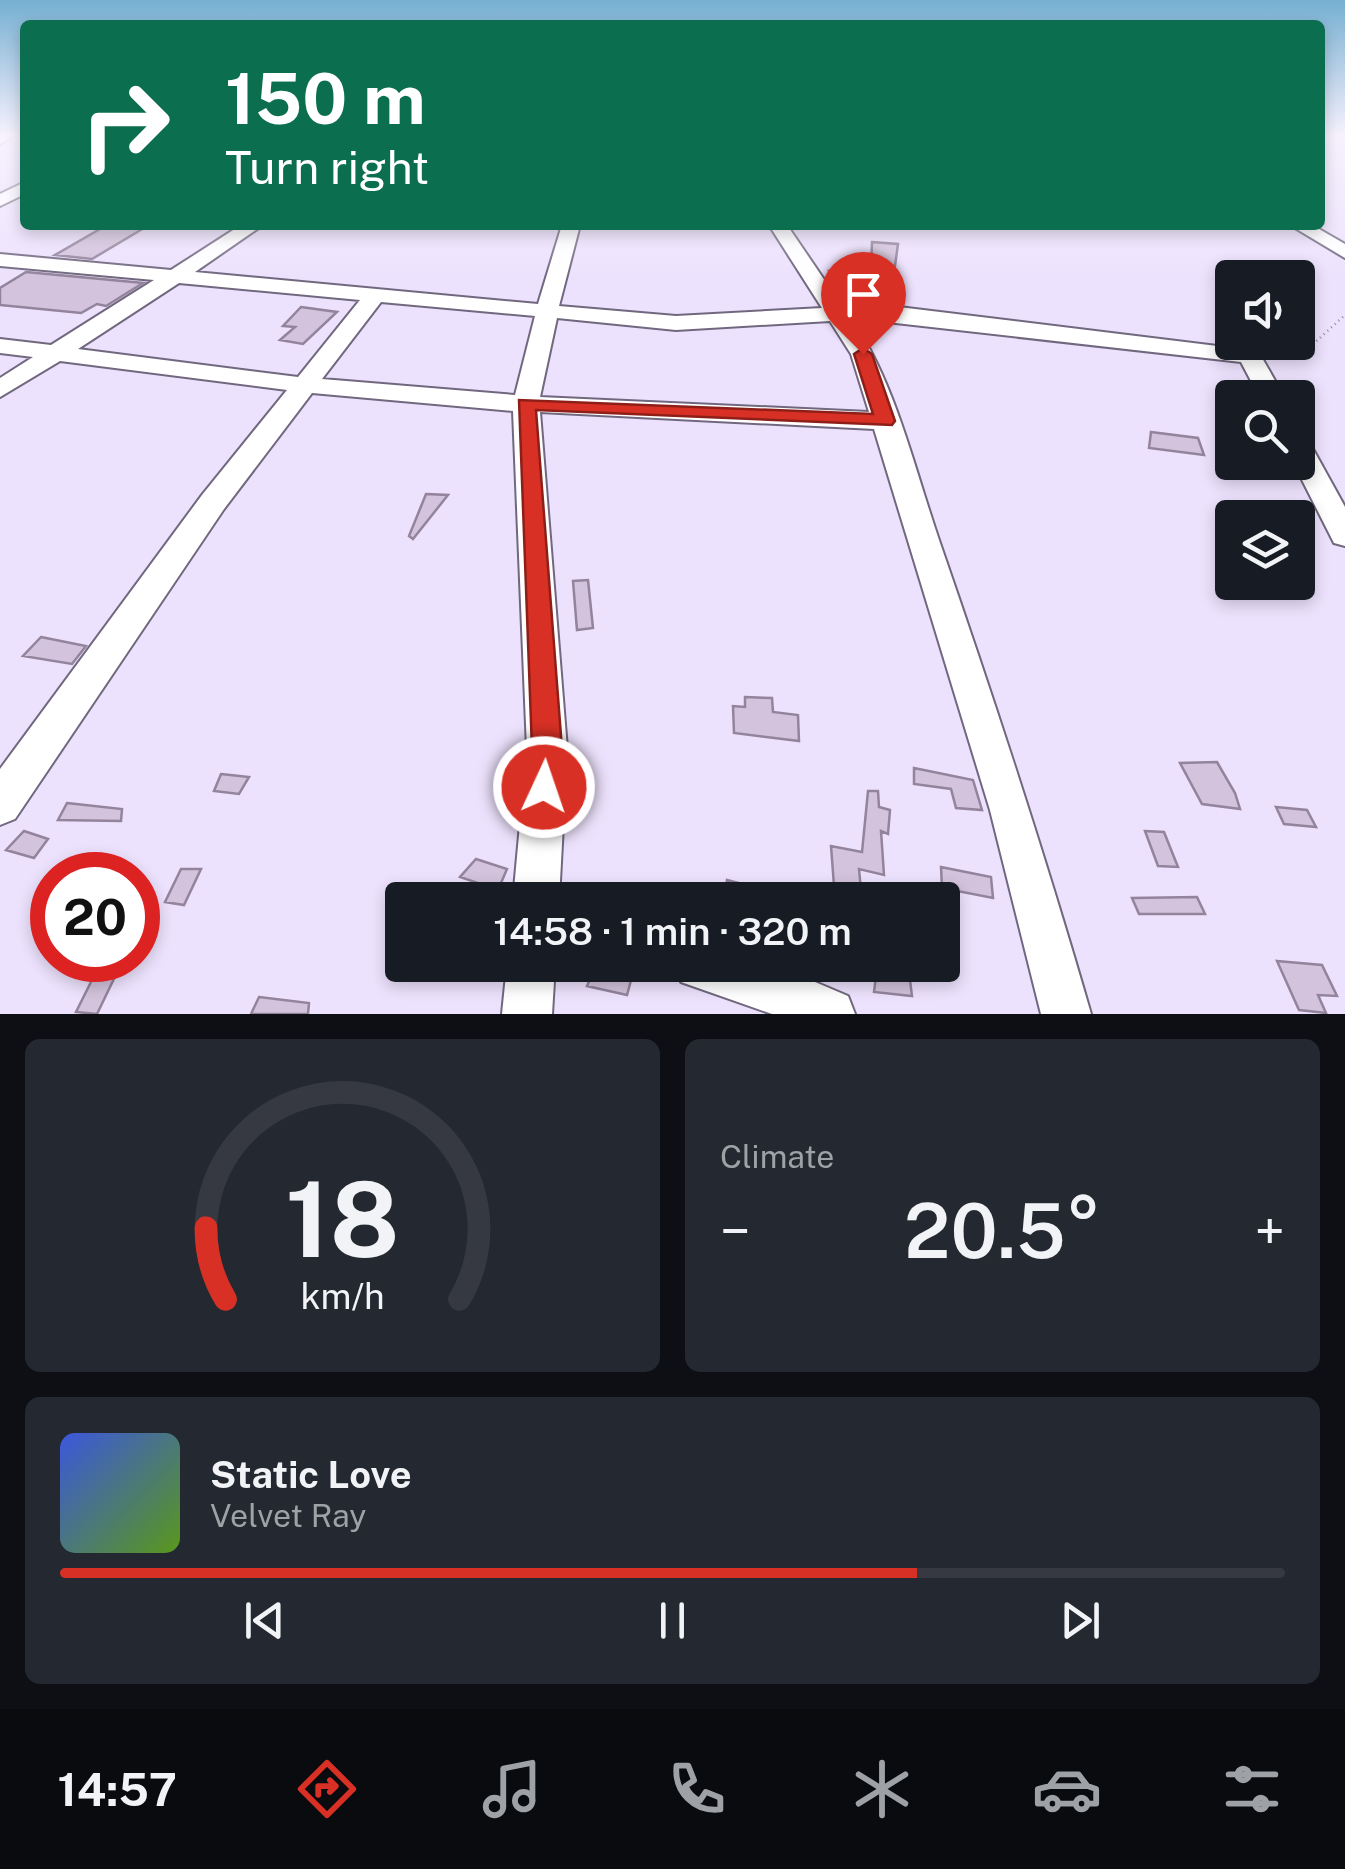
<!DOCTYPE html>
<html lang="en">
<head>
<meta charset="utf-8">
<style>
	:root { --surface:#171b24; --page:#242831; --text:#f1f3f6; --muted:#9ea1a6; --line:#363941; --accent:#d93025 }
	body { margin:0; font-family:"Public Sans",sans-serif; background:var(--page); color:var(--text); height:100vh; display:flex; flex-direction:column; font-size:38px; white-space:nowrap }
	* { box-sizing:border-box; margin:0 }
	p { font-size:32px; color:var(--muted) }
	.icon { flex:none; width:55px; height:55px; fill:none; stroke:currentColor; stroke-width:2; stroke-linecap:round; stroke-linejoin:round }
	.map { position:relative; height:1014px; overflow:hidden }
	.drawer { display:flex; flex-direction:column; gap:25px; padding:25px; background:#0d0f14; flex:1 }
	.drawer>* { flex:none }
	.guide { position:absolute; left:20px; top:20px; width:1305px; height:210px; border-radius:10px; box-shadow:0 5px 15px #0003; background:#0b6e4f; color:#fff; overflow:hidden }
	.buttons { position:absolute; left:1215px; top:260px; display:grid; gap:20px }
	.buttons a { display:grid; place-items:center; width:100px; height:100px; border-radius:10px; background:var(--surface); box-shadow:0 5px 15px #0003; font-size:50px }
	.speed { position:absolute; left:30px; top:852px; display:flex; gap:20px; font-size:50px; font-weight:700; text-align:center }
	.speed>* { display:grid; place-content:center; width:130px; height:130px; border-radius:50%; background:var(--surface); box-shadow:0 5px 15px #0003; line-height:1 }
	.speed .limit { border:15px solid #d22; background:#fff; color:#111 }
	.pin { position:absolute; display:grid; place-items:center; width:85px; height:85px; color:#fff; margin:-102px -42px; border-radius:50% 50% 50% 0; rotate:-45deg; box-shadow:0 0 10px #0007 }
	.pin .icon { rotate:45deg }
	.me { position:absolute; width:110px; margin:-55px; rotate:3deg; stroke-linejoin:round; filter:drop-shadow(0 0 8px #0008) }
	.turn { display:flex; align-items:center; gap:35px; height:210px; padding:0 40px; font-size:45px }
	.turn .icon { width:130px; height:130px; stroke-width:2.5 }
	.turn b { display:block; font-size:70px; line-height:85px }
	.big { font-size:75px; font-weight:600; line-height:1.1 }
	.drawer .widget { flex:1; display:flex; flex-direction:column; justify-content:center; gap:15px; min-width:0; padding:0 35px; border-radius:15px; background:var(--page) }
	.drawer .dial { align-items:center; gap:0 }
	.dial svg { height:260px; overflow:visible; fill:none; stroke:var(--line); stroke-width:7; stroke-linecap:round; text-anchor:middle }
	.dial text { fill:var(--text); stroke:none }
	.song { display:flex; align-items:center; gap:30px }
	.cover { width:120px; height:120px; border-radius:15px; background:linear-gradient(135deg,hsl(230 70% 55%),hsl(90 70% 35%)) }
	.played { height:10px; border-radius:5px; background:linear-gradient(90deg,var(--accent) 70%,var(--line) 70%) }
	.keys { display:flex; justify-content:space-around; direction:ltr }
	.heat { display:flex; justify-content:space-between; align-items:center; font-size:55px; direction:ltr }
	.drawer .tiles { flex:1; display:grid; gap:25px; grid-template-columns:1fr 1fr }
	.widget:last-child { grid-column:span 2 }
	.trip { position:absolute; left:385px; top:882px; width:575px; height:100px; border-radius:10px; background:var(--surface); box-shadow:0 5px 15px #0003; font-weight:600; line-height:100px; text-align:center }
	.menu { display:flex; height:160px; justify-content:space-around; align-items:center; background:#090b0e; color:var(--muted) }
	.menu .icon { width:70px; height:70px }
	.menu .on { color:var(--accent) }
	.menu b { font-size:45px; color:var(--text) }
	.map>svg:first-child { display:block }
	.building { fill:#d3c3dc; stroke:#93849c; stroke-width:2.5 }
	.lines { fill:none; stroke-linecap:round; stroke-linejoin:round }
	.minor-casing { stroke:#71687f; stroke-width:4 }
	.path { stroke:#918a9d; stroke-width:2.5; stroke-dasharray:1 4; stroke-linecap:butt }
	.minor { fill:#fff; fill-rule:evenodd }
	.route { fill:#d93025; stroke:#8d1f18; stroke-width:2.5 }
</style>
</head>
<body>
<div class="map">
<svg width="1345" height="1014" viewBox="0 0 1345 1014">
	<rect width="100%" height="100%" fill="#ede2fd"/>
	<path class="building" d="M107,225H149L92,259L55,255Z
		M872,242L898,244L894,273L871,270Z
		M829,271L873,276L871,300L841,298Z
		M26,272L143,283L106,306L97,304L81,313L0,305V288Z
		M301,307L337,312L303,344L280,340L295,327L283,326Z
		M1151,432L1198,438L1204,455L1149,448Z
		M426,494L448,495L413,539L409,536Z
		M588,580L593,628L577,630L573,581Z
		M41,637L86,646L72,664L23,656Z
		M745,697L772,698L773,712L798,715L799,741L734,733L733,706L745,707Z
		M1217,762L1235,793L1240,809L1202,804L1180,763Z
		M914,768L973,780L982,810L956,808L951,789L914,784Z
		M221,774L249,777L239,794L214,791Z
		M868,791H878L879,807L890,810L888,834L881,831L884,875L859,869L861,890L834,886L831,846L862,852Z
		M67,803L122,809L121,821L58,820Z
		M1276,807L1307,810L1316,827L1284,824Z
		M24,831L48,839L34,858L6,850Z
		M1145,831L1164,832L1178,867L1158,866Z
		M476,859L507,869L498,890L460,877Z
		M941,867L991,877L993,898L942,888Z
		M181,869H201L184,905L165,902Z
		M727,880L782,894L781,900H724Z
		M1197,897L1205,914H1139L1132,898Z
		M102,960H123L97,1014L76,1012Z
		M1277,961L1322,965L1337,996L1318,995L1326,1013L1299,1010Z
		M596,965L633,973L627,995L587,986Z
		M877,968L909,972L912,996L874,992Z
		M259,997L309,1003L308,1014H251Z"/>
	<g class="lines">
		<defs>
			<path id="minor" d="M0,135H15L0,144Z
				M25,182V194L0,206V194Z
				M241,225H263L195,272L538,304L562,225H580L559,306L676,316L822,308L769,225H787L842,306L866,303L1258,351L1285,398H1260L1241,362L851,318C896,384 914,468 940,543C994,699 1045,855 1091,1014H1041L990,810L874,429L540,412L567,749L559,900H513L527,749L513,411L312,393L224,509L15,819L0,825V769L202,495L287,390L60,361L0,397V378L33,357L0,353V339L51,345L154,280L0,266V254L171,270ZM179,283L360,300L298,377L78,349ZM381,302L535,316L515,395L322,379ZM557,318L676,330L830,321L851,354L869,412L540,397Z
				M1290,225H1312L1345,244V258Z
				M1298,437L1308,440L1345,507V546L1334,543L1293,462H1298Z
				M507,965H555L552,1014H502Z
				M674,965H775L848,996L855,1014H772L681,982Z"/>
		</defs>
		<use href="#minor" class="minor-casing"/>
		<path class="path" d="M1269,354L1311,346L1345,315"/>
		<use href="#minor" class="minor"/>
	</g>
	<linearGradient id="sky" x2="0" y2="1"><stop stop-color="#76afd2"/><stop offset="0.49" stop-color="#f7f2fe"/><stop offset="1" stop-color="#f7f2fe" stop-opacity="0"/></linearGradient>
	<rect width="1345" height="277" fill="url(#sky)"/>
	<path class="route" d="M863,348L872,354L895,421L892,425L536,410L562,749L555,798L544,802L533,798L529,787L532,749L519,400L873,414L854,354Z"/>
</svg>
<div class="buttons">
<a><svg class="icon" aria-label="sound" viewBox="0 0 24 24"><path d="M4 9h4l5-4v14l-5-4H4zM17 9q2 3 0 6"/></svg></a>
<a><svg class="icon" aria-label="search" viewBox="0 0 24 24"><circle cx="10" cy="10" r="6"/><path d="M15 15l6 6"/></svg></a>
<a><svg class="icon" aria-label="layers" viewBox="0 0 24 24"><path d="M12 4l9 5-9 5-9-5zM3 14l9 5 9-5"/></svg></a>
</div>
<div class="speed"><div class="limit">20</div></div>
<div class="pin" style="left:863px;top:354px;background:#d93025"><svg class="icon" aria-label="arrive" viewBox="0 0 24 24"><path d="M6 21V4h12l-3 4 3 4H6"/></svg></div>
<svg class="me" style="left:544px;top:787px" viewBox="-20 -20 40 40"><circle r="17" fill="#d93025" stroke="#fff" stroke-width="3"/><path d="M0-11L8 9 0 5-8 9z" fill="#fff"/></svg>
<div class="trip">14:58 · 1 min · 320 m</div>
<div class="guide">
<div class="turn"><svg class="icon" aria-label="right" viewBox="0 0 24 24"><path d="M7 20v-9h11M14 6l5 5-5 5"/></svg><div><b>150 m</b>Turn right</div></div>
</div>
</div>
<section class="drawer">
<div class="tiles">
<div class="widget dial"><svg viewBox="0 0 100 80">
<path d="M14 69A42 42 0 1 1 86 69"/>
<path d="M14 69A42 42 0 0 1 8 47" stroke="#d93025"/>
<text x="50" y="56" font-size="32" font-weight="700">18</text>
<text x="50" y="72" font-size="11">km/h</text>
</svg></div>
<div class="widget"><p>Climate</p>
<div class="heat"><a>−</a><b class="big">20.5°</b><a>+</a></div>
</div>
<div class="widget">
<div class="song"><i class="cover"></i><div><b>Static Love</b><p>Velvet Ray</p></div></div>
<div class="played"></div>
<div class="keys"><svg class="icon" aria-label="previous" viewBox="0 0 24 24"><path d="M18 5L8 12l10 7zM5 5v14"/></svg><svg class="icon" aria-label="pause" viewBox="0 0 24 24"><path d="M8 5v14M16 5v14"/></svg><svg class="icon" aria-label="next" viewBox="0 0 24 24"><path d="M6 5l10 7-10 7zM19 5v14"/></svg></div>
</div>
</div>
</section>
<nav class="menu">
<b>14:57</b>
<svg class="icon on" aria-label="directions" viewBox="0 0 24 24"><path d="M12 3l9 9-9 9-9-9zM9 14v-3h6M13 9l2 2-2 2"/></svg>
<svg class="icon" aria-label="music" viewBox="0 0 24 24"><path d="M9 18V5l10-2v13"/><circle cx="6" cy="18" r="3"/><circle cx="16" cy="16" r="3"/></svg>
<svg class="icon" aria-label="phone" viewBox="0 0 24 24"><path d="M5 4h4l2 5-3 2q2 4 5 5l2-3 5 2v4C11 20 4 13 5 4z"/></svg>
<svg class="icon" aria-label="climate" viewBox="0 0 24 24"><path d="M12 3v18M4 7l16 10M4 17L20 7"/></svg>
<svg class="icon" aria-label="car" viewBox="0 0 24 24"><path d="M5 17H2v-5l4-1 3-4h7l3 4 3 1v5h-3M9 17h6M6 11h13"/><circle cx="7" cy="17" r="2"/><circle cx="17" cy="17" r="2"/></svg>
<svg class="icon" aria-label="filters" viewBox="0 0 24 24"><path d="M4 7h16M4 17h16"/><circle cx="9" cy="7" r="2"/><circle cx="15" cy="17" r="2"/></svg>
</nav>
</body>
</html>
